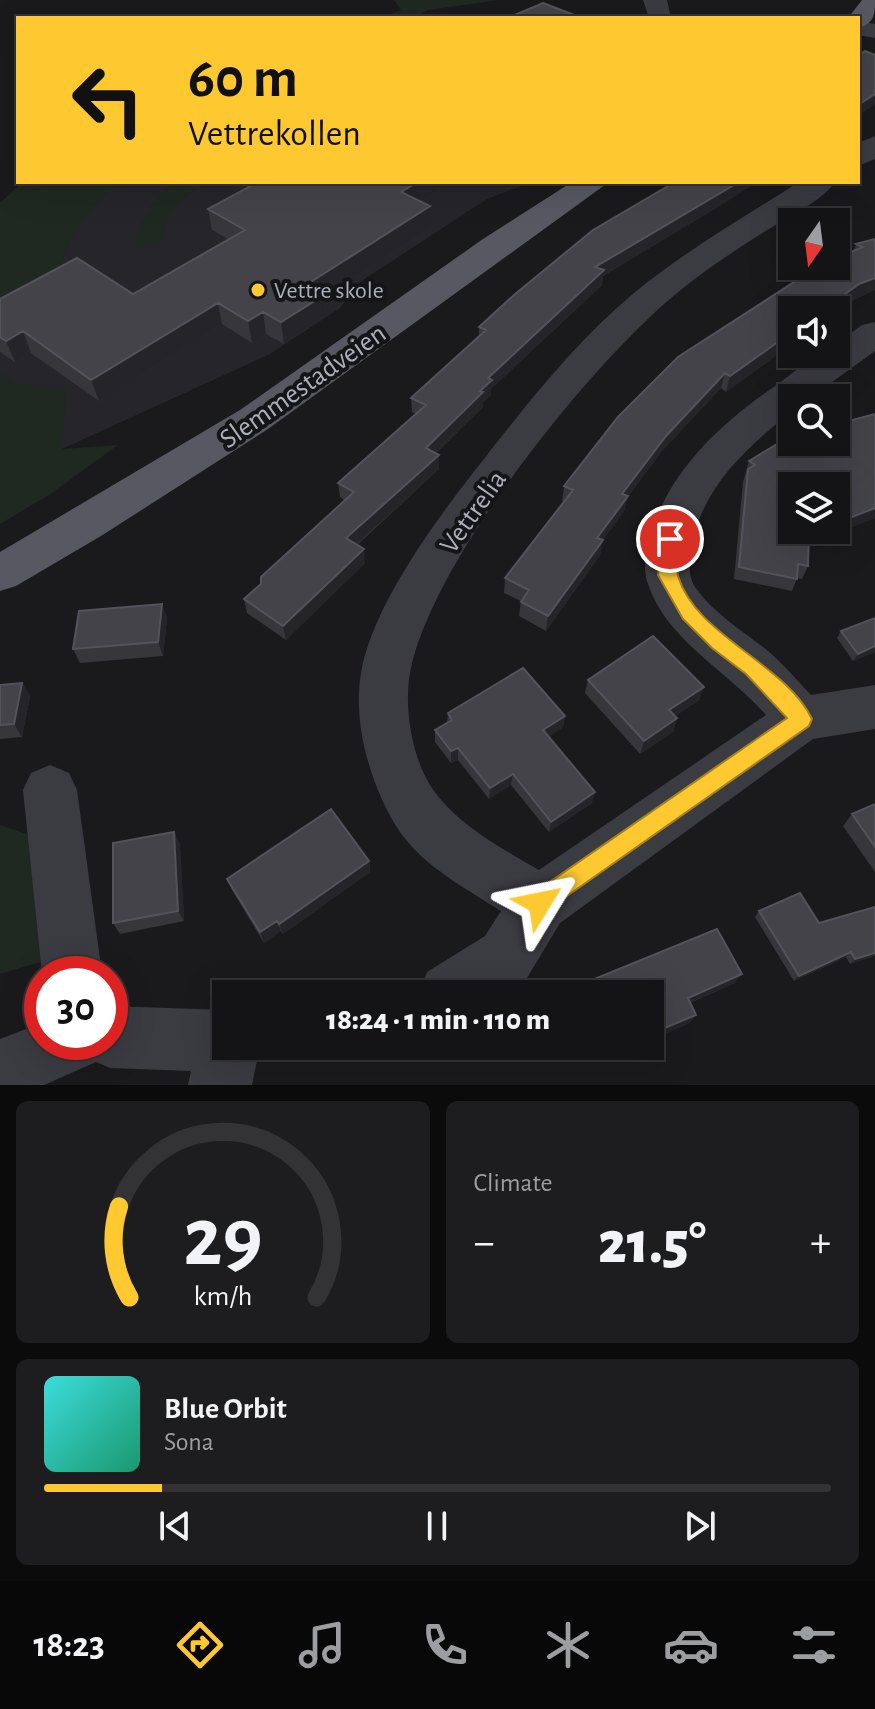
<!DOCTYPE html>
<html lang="en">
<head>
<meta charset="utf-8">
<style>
	:root { --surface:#141416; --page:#1d1d1f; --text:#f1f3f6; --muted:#9d9ea1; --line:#333335; --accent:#fec831 }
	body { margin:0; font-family:"Alegreya Sans",sans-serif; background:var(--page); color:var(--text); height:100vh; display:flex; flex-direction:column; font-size:30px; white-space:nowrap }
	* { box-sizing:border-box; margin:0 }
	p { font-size:26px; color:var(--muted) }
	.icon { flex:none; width:44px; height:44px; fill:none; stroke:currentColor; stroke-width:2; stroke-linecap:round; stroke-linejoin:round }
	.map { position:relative; height:1085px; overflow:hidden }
	.drawer { display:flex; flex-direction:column; gap:16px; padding:16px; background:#0b0b0c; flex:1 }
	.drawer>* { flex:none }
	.guide { position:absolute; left:16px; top:16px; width:844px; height:168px; border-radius:0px; box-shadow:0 8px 32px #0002,0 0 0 2px var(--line); background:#fec831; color:#111; overflow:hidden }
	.needle { width:52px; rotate:194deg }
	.buttons { position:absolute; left:778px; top:208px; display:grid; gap:16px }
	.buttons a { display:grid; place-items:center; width:72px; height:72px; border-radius:0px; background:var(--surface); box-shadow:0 8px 32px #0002,0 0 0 2px var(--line); font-size:40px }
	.speed { position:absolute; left:24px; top:956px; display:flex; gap:16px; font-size:40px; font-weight:700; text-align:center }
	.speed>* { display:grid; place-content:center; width:104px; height:104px; border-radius:50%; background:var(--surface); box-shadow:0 8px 32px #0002,0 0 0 2px var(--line); line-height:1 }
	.speed .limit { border:12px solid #d22; background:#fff; color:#111 }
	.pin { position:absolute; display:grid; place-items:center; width:68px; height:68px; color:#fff; margin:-34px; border:4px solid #fff; border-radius:50%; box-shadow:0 2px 8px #0007 }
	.me { position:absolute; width:88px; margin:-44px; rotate:55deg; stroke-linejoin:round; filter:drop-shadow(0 0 6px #0008) }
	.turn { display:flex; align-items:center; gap:28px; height:168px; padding:0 40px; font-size:36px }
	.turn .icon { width:104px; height:104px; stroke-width:2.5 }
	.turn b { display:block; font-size:56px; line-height:68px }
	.big { font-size:60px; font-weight:800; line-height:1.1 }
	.drawer .tile { flex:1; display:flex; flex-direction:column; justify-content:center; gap:12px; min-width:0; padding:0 28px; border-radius:12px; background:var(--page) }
	.drawer .dial { align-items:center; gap:0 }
	.dial svg { height:208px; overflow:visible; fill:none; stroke:var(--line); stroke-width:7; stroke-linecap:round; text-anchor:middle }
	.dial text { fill:var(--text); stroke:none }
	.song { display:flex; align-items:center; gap:24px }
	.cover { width:96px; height:96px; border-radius:12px; background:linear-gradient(135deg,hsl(180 70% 55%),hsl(160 70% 35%)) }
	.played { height:8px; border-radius:4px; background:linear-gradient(90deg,var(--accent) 15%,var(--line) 15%) }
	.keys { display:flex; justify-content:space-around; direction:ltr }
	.heat { display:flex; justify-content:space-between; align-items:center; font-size:44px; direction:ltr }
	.drawer .tiles { flex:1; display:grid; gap:16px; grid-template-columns:1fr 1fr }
	.tile:last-child { grid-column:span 2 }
	.trip { position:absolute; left:212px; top:980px; width:452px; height:80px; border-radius:0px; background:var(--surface); box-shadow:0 8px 32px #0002,0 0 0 2px var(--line); font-weight:800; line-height:80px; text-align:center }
	.tab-bar { display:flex; height:128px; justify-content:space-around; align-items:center; background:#080809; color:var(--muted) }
	.tab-bar .icon { width:56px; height:56px }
	.tab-bar .current { color:var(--accent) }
	.tab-bar b { font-size:36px; color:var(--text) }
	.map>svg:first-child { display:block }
	.built { fill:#26262a }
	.green { fill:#1f2821 }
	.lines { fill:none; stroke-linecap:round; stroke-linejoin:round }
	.minor { fill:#3b3b42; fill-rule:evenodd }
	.major { fill:#575861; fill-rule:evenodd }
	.wall { fill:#36363b }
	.shaded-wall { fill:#252529 }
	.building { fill:#434349; stroke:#53545b; stroke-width:2 }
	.route { fill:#fec831; stroke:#a58220; stroke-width:2 }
	.poi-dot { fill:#fec831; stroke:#151518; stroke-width:3 }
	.labels { text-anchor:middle; stroke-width:8; stroke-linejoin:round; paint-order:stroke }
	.far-poi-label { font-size:24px; fill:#acb0bd; stroke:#151518; text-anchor:start }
	.street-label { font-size:28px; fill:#acb0bd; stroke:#151518 }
</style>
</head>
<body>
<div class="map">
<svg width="875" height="1085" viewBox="0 0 875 1085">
	<rect width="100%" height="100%" fill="#1a1a1d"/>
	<path class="built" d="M23,182H531L487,199L360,282L340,308L270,354L62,449L0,490V203Z"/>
	<path class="green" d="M394,0H499L428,10L414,18H382L401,10Z
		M23,182H118C85,213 68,239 55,282L0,312V203Z
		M174,183L195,190C176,204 164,218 162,242L136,243C141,216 153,200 174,183Z
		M0,373L19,384L66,391L62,449L118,445L49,495L0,524Z
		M0,825L29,835L51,959L0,974Z"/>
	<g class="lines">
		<path class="minor" d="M643,0H667L670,14L667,18H649Z
			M858,21L875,24V38L858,35Z
			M875,136V159L858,166V143Z
			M799,182H835C824,199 799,210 782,221C746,243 710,266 677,293C591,363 434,559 411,668C403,703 411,754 430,785C455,824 500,847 539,870L766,715C729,672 666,640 648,584C642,568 646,551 650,536C670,469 722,422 778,384C796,371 813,354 836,354V344L862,325L875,322V351L810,398H792V411C748,447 707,482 693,539C690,554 686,573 695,587C714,614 743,631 768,651C784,665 797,680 811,695L875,685V729L813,739L560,923L527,978L503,994H419L427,972L485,936L501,911C471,892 438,874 413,848C395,829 383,804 374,780C362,746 355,709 361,673C372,606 438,517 480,464C527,404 575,342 634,293C685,251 743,218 799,182Z
			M50,765L69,773L77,790L102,974H42L23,790L31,773Z
			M110,1006L226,1010V1046H260L252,1085H188L191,1071L110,1068L96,1062L44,1085H0V1039L42,1023V1042H110Z"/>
		<path class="major" d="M862,0H875C875,15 874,24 858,28V18H848Z
			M572,182H609L268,429L101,536L16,586L0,591V552L240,410L483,239Z"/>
	</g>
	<path class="wall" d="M258,182H452L420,202L431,228L324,296L326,316L284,344L266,334L252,343L222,324L99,401L31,353L15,362L0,352V299L133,294L228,239L212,230L208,209Z
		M731,199L603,276L602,285L491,389V395L483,402V407L436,453L439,455V469L357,545L365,563L286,640L247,613L244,599L261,584L344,500L340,497L338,483L416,414L412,412L411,398L479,336V327Z
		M875,239V290L853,300L836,312V310H792V344L726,392L721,388L662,451L627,498L624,511L602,541L600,555L546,631L519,616L521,601L504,593L505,578L564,502L562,501L564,486L854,251L856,244Z
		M792,435L875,518L841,531L836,526V486H792L808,566L802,579L797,578L792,591L734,579L743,482L749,461Z
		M162,604L167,618L163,656L80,663L73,649Z
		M841,631L875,652L853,661L837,638Z
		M588,680L704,687L699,700L675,716L677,718L673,732L640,754L585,693Z
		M22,683L30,696L22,737L0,739V685Z
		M448,713L565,716L563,727L548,737L592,803L549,832L511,785L489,799L458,760L451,763L435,742V730L447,723Z
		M875,804V872L843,826L852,814Z
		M174,832L180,844L184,921L120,934L113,923Z
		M369,861L370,872L283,934L281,931L264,943L232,890L227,879Z
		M759,911L819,923L875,956L850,964L846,957L794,981L755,917Z
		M592,980L735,983L690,1003V1023L650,1040V994H591L588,988Z
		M614,1046H636L618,1054Z"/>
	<path class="shaded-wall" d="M875,94V104L858,116V105Z
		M418,182H452L402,213L401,192Z
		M739,182H757L731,199L603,276L602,285L491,389V395L483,402V407L426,462V448L480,391L488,378L595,267Z
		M430,206L431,228L324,296L326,316L284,344L281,322L306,285Z
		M875,278V290L853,300L836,312V310H823L859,284Z
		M218,303L222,324L99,401L91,380Z
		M263,312L266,334L252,343L248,321Z
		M23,331L31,353L15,362L6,341Z
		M792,332V344L726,392L730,376Z
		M725,373L721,388L662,451L627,498L624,511L602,541L600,555L546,631L548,616L622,494L666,436Z
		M439,455V469L348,552L346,538Z
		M875,508V518L841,531L847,519Z
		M364,549L365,563L286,640L283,626Z
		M162,604L167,618L163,656L158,642Z
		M875,646V652L853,661L858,654Z
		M22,683L30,696L22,737L14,724Z
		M704,687L699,700L665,723L669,710Z
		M565,716L563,727L541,742L543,730Z
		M677,718L673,732L640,754L644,741Z
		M458,748V760L451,763V751Z
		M513,774L511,785L489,799L490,788Z
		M595,792L592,803L549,832L551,822Z
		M174,832L180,844L184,921L178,911Z
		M369,861L370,872L283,934L279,924Z
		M277,921L281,931L264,943L260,932Z
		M851,952L846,957L794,981L799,976Z
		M875,953V956L850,964L855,959Z
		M742,974L735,983L682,1006L688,998Z
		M696,1015L690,1023L650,1040V1034Z
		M622,1046H636L618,1054Z"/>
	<path class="building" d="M543,3L582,18L510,17Z
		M865,51L875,55V94L858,105V56Z
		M258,182H418L401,192L430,206L306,285L324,295L281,322L263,312L248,321L218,303L91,380L23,331L6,341L0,337V299L77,258L133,294L245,230L208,209Z
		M675,182H739L595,267L604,270L488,378L492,380L480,391L483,392L426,448L439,455L346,538L364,549L283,626L244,599L261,584V577L354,492L338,483L426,405L411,398L486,330L479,327L514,295L593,230Z
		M875,239V278L859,284L823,310H792V332L730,376L725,373L666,436L622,494L628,496L597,538L603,540L548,616L521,602L529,590L505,578L573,490L564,486L618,417L678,357L819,266H836V258L863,247L856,244Z
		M875,414V508L847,519L836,507V486H816L811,481L810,486H792V530H809L808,566L798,564L797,579L739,567L748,469L755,465L749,461L792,435V442H836V420L841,423Z
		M162,604L158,642L73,649L79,611Z
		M875,618V646L858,654L841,631Z
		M653,636L704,687L669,710L677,718L644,741L588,680Z
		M523,668L565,716L543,730L595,792L551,822L513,774L490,788L458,748L451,751L435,730L452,720L448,713Z
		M22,683L14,724L0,725V685Z
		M875,804V847L852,814Z
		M331,809L369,861L279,924L277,921L260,932L227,879Z
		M174,832L178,911L113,923V843Z
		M800,893L819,923L875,907V953L855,959L851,952L799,976L759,911Z
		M717,929L742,974L688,998L696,1015L650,1034V994H598L592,980Z"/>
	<path class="route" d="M670,532L679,539C678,549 675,566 678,576C695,635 786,664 812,719L809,726L540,915L531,912L528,903L531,895L787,718L746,674L712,648L683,619L658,575L661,539Z"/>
	<circle class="poi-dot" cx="258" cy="290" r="8"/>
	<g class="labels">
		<g class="far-poi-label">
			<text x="274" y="298">Vettre skole</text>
		</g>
		<g class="street-label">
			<text transform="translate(302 385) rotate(-35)" y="10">Slemmestadveien</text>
			<text transform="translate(472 511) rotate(-55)" y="10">Vettrelia</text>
		</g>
	</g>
</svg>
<div class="buttons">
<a><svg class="needle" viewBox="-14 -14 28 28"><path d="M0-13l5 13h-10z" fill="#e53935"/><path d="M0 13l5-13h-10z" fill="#9d9ea1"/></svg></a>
<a><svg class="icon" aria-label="sound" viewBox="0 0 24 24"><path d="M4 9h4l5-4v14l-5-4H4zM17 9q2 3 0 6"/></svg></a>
<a><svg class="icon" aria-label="search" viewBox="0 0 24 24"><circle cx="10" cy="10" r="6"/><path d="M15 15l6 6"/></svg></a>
<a><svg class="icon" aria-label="layers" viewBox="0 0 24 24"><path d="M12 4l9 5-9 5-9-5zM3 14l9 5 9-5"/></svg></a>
</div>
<div class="speed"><div class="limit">30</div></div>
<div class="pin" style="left:670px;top:539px;background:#d93025"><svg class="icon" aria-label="arrive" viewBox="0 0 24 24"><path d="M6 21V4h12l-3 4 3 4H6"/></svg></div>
<svg class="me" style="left:540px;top:903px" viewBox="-20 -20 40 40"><path d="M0-17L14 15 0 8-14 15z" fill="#fec831" stroke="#fff" stroke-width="4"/></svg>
<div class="trip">18:24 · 1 min · 110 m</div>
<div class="guide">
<div class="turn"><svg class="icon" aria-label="left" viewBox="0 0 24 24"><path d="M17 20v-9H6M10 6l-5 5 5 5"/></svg><div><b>60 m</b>Vettrekollen</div></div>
</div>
</div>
<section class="drawer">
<div class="tiles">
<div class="tile dial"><svg viewBox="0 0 100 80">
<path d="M14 69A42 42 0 1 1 86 69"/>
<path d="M14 69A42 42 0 0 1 10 34" stroke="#fec831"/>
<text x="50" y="56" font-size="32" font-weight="700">29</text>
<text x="50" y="72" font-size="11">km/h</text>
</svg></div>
<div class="tile"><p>Climate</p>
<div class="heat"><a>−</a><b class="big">21.5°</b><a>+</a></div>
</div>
<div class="tile">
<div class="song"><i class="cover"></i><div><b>Blue Orbit</b><p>Sona</p></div></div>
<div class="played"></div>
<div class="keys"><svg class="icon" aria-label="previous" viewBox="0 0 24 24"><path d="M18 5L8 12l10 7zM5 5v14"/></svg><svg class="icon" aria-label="pause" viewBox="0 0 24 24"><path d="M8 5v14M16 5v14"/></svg><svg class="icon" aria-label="next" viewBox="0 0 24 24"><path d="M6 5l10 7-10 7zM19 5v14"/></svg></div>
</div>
</div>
</section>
<nav class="tab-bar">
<b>18:23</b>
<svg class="icon current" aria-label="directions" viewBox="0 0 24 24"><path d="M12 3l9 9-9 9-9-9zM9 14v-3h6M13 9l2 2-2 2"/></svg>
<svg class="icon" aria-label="music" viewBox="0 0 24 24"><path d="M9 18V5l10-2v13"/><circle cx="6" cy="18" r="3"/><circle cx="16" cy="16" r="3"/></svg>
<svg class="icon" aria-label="phone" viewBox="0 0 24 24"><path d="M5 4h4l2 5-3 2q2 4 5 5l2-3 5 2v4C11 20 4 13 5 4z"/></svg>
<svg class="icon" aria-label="climate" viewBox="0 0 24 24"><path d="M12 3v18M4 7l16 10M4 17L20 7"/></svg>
<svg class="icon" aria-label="car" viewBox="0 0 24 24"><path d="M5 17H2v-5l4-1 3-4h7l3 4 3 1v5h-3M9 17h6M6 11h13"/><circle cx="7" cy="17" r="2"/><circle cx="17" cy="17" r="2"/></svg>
<svg class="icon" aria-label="filters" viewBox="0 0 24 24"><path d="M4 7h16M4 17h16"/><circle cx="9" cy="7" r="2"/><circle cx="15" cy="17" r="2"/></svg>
</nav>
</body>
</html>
